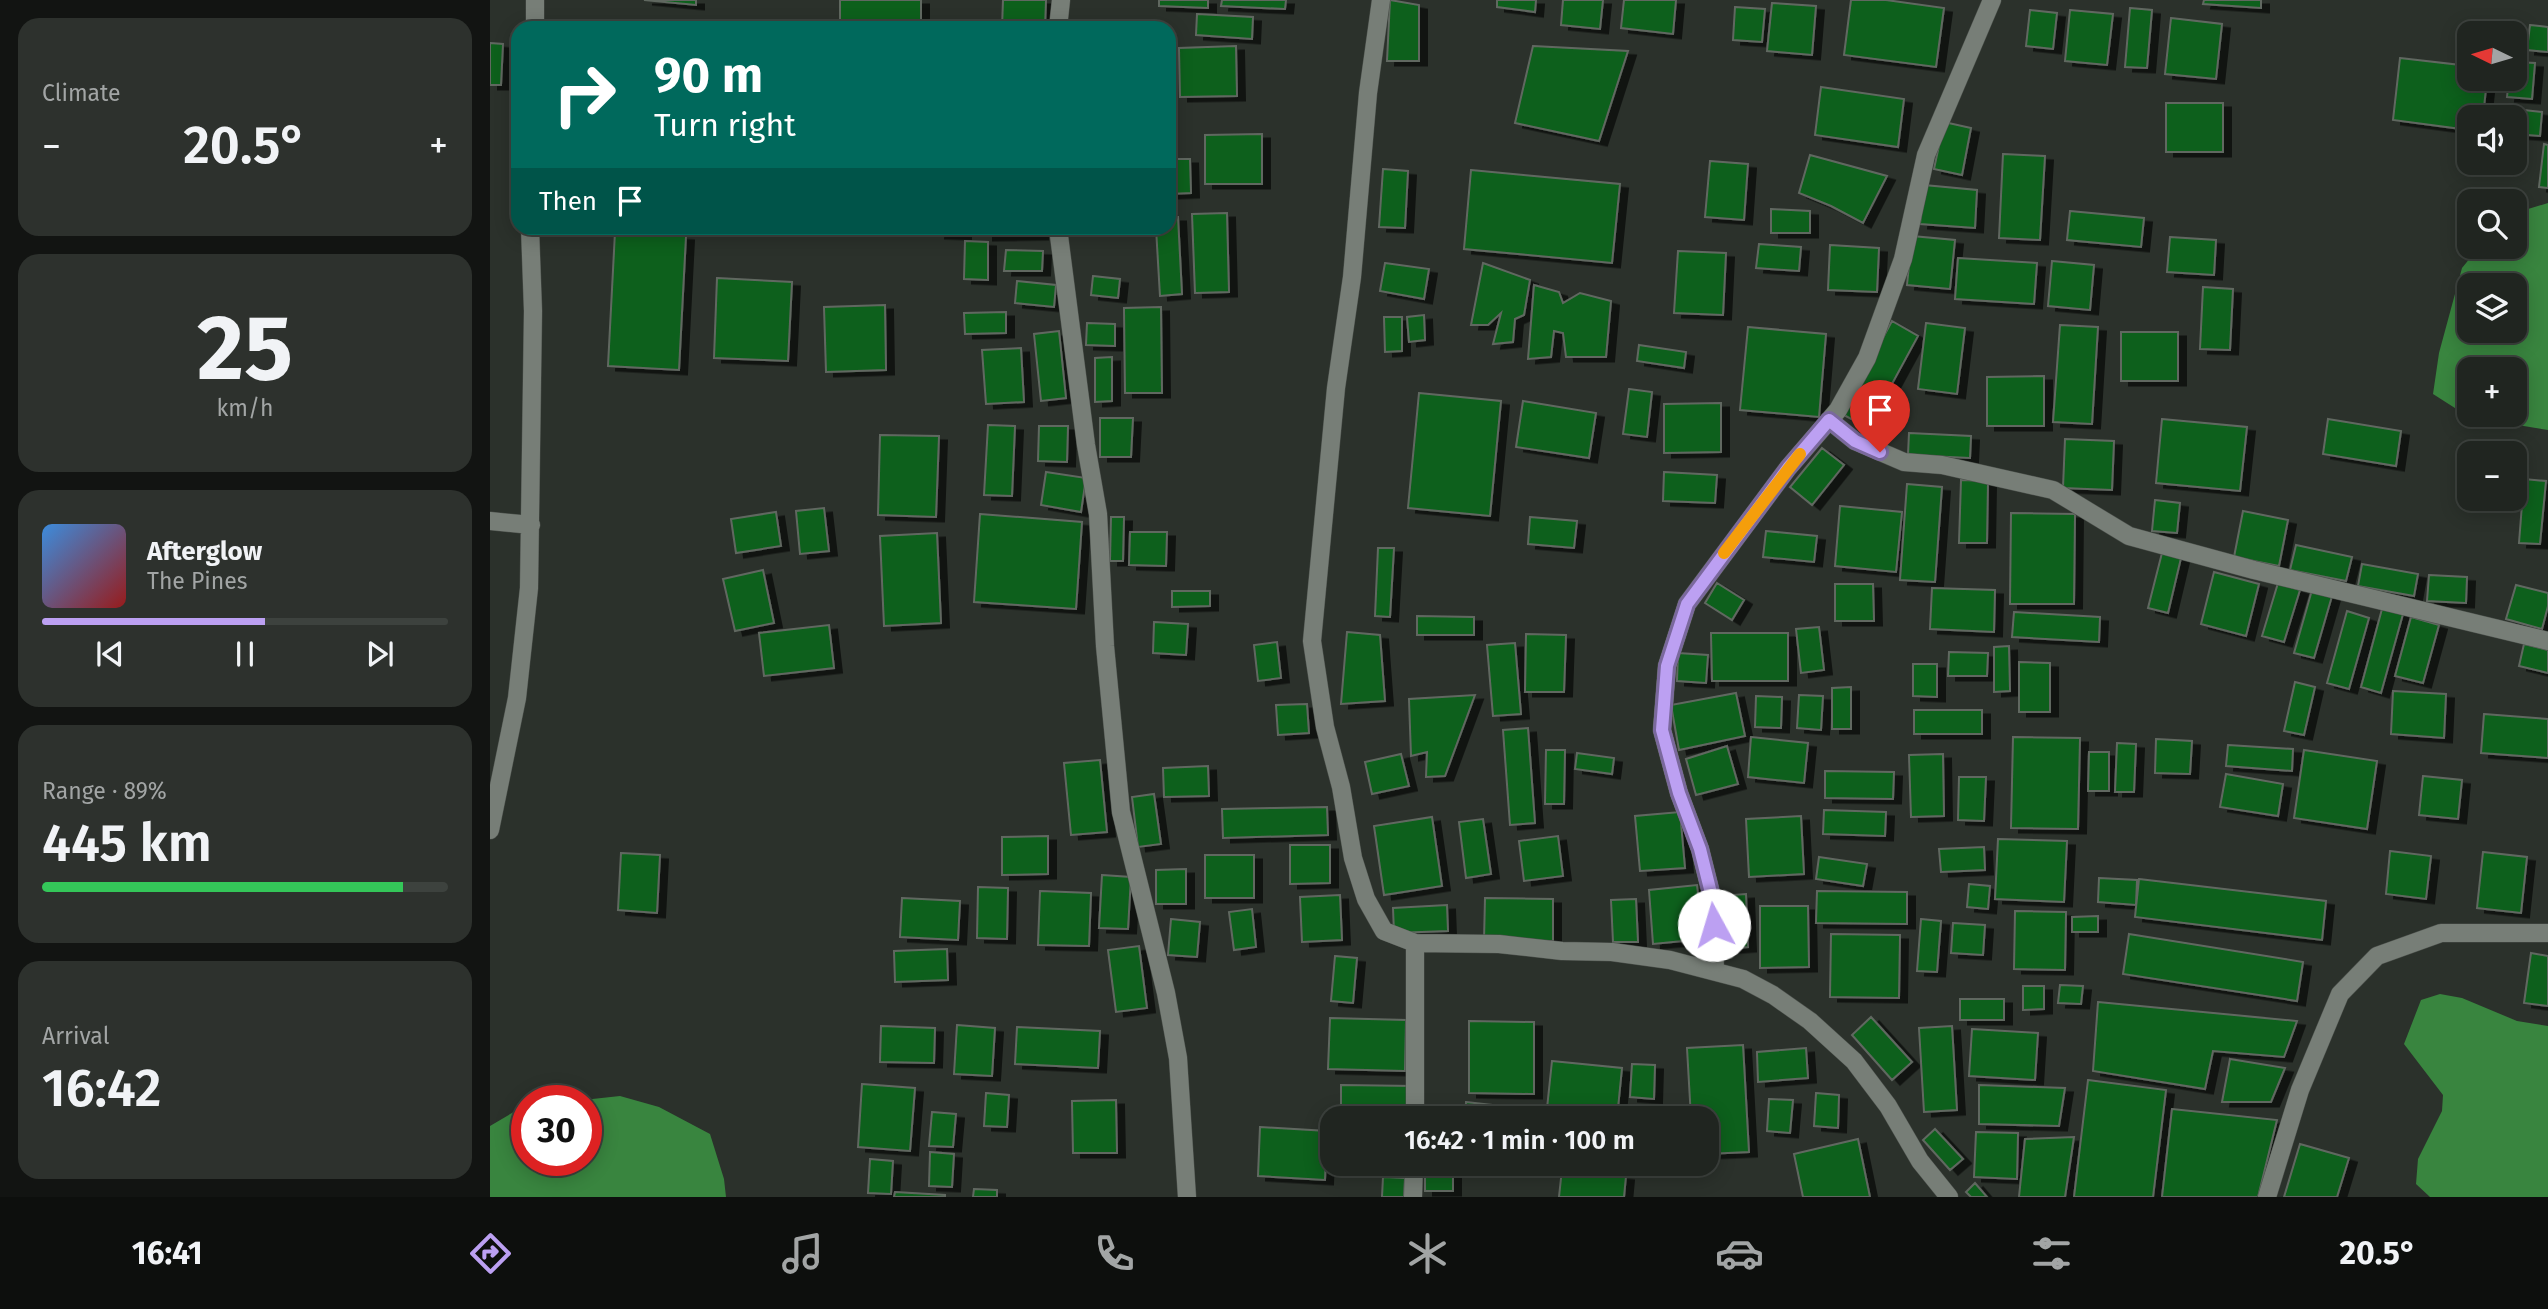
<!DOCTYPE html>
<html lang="en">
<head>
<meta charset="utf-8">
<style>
	:root { --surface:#202520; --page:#2d312d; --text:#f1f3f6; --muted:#a2a5a5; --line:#3d423e; --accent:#bca0f2 }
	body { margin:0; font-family:"Fira Sans",sans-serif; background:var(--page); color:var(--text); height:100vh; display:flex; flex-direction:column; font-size:26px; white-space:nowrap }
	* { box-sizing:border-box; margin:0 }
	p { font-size:23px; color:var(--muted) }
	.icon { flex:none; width:38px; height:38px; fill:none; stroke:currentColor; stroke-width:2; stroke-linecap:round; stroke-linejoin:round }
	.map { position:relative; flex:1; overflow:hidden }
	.panel { display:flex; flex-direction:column; gap:18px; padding:18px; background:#121412; width:490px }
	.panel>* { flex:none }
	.hud { position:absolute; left:21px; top:21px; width:665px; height:214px; border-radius:21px; box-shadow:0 4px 18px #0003,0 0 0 2px var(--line); background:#00695c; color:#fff; overflow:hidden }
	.needle { width:46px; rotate:275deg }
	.buttons { position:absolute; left:1967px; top:21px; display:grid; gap:14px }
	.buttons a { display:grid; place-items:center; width:70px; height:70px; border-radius:14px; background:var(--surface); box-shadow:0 4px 18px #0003,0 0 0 2px var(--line); font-size:35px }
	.speed { position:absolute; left:21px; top:1085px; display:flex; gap:14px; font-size:35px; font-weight:700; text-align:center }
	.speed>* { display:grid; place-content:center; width:91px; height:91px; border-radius:50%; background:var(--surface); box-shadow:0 4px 18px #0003,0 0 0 2px var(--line); line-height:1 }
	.speed .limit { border:10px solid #d22; background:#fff; color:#111 }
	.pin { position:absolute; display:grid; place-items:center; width:60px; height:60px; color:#fff; margin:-72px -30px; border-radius:50% 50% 50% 0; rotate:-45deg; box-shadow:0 0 7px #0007 }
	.pin .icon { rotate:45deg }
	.me { position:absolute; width:77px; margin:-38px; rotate:354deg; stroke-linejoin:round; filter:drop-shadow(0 0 5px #0008) }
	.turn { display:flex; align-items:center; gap:24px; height:147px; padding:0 28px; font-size:32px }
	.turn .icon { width:91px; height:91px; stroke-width:2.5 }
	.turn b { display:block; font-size:49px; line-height:60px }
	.then { display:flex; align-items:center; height:66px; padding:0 28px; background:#0003; gap:14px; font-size:26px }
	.big { font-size:52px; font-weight:600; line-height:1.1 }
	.panel .widget { flex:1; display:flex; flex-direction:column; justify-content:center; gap:10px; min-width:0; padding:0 24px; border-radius:21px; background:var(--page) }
	.panel .dial { align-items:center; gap:0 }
	.dial b { font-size:91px; line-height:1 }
	.song { display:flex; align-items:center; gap:21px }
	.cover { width:84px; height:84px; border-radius:10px; background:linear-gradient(135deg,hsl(210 70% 55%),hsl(0 70% 35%)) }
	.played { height:7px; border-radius:4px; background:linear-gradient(90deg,var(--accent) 55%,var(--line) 55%) }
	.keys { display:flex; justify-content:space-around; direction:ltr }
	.heat { display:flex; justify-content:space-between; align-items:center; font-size:38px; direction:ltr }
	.charge { height:10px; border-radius:5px; background:linear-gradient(90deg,#34c759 89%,var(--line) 0) }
	.trip { position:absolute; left:830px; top:1106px; width:399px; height:70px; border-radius:21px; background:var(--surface); box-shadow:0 4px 18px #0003,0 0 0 2px var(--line); font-weight:600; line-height:70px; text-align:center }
	.dock { display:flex; height:112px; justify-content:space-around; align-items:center; background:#0d0f0d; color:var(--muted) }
	.dock .icon { width:49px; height:49px }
	.dock .selected { color:var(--accent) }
	.dock b { font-size:32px; color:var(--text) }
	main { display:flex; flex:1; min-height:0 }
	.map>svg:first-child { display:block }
	.water { fill:#39853f; fill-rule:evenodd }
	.building { fill:#0b611b; stroke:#616861; stroke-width:2; filter:url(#shadow) }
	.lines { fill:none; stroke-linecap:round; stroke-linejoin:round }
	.street-casing { stroke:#4a4f4a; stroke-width:19 }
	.street { stroke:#777e77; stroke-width:18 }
	.route-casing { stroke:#7a689d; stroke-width:18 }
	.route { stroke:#bca0f2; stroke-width:12 }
	.slow { stroke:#f59e0b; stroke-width:12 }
</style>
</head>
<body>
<main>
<section class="panel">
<div class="widget"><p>Climate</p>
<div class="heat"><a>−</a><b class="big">20.5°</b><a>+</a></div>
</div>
<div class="widget dial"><b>25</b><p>km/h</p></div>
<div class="widget">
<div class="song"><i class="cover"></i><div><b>Afterglow</b><p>The Pines</p></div></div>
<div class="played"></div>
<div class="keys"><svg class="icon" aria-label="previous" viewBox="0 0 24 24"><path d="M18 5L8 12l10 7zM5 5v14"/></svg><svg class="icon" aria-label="pause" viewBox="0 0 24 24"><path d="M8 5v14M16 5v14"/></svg><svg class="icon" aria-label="next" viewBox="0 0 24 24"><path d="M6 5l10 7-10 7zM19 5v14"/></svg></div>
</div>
<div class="widget"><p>Range · 89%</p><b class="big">445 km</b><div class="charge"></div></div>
<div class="widget"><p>Arrival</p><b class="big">16:42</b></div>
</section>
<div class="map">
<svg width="2058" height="1197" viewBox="0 0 2058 1197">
	<defs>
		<filter id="shadow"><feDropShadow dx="8" dy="4.5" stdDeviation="0" flood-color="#0009"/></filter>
	</defs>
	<rect width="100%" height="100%" fill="#2b312b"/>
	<path class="water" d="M2058,203V430L1979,417L1943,394L1949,353L1972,268L1989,247H2025V213ZM1979,285H2025V331H1979ZM1979,369H2025V415H1979Z
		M1950,994L1972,998L2027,1021L2058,1026V1197H1940L1926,1184L1928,1159L1952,1111L1953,1095L1914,1044L1931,1000Z
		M130,1096L169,1107L220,1134L234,1179L236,1197H0V1126L27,1110L37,1108V1160H96V1101H84Z"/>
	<path class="building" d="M154,0H206V5Z
		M350,0H431V27L350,25Z
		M513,0H556L555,28H512Z
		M669,0H718V8L669,6Z
		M732,0H796L795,9L731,6Z
		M900,0L929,5V61H897Z
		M1007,0H1046L1045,12L1007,7Z
		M1073,0H1113L1110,29L1071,25Z
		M1134,0H1186L1183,34L1131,28Z
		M1361,0H1396L1454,8L1446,67L1354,55Z
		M1714,0H1771V8L1713,4Z
		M1282,3L1326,6L1322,55L1277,51Z
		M1245,7L1275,9L1272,42L1243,40Z
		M1640,8L1662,10L1657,68L1635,67Z
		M1540,10L1567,13L1563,49L1536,46Z
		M1580,10L1623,14L1617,65L1575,61Z
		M707,14L763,17L762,39L706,35Z
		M1681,18L1732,24L1726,79L1675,74Z
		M2040,25L2058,27V52L2037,50Z
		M0,43L13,44L11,85H0Z
		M746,46L747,96L690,97L689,48Z
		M1043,46L1138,51L1109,141L1025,123Z
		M1910,58L1979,66V79H1997L1993,117H1979V130L1903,120Z
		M2025,62L2045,63L2042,99L2017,97L2019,79H2025Z
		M1331,87L1414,99L1408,147L1325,135Z
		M1676,103H1733V152H1676Z
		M2015,108L2052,112L2050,136L2025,134V117H2014Z
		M1454,122L1481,128L1472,175L1444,169Z
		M772,134V184H715V135Z
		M2054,144L2058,145V188L2049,187Z
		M1513,154L1555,156L1550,240L1509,238Z
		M1320,155L1397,176L1373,223L1341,206L1309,193Z
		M679,159H700L701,193L679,194Z
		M1220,161L1258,164L1254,220L1215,217Z
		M893,169L918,171L915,228L889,227Z
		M981,170L1130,184L1122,263L974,249Z
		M1434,185L1487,190L1485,228L1430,224Z
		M1281,209L1320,211V233H1281Z
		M1580,211L1654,218L1651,247L1577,240Z
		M737,213L739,292L705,293L702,214Z
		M679,217H688L692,294L670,296L666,228H679Z
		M448,228H473V235L447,234Z
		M495,228H550V235L495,236Z
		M125,232L196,236L189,370L118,366Z
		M1422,236L1465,240L1460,289L1417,285Z
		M1680,237L1726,240L1724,275L1677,272Z
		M475,241L498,242V280L474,279Z
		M1269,244L1311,247L1309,271L1266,268Z
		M1340,245L1389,248L1387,292L1338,290Z
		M516,250L553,251L552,271H514Z
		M1188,251L1236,253L1233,315L1184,313Z
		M1468,258L1547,263L1544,304L1465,299Z
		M1562,261L1604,265L1600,310L1558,306Z
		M895,263L939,269L934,299L890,291Z
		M993,263L1040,280L1034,315L1025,319L1023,342L1003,344L1011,313L998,325H981Z
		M603,276L630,279L628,298L601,295Z
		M227,278L302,282L298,361L224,358Z
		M527,281L566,285L564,307L525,303Z
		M1044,285L1069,292L1073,303L1090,293L1121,301L1116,357H1076L1073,333L1064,331L1061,357L1038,359Z
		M1713,287L1743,289L1740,350L1710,349Z
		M395,305L396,370L336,372L334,307Z
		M671,307L672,393H635L634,308Z
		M516,312V333L475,334L474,313Z
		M934,315L935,340L919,342L917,317Z
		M894,317H912V351L895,352Z
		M1402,321L1428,336L1378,428L1352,414Z
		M597,323L625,324V346L596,345Z
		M1436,323L1475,328L1467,394L1428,389Z
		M1570,325L1608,327L1602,424L1563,422Z
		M1258,327L1336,334L1329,417L1250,410Z
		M569,331L576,398L551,401L544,334Z
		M1631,332H1688V381H1631Z
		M1149,345L1196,352L1194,368L1147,361Z
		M531,348L534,402L496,404L492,350Z
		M622,357V401L605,402V358Z
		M1554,376V426H1497V377Z
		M1139,389L1162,392L1157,437L1133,434Z
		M929,393L1011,401L1000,516L918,508Z
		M1033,401L1106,413L1099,458L1026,447Z
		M1231,403V452L1174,453V404Z
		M610,418H643L641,457H610Z
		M1672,419L1757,427L1750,491L1666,483Z
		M1838,419L1911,431L1906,466L1833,454Z
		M498,425L525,426L522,496L494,495Z
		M549,426H578L577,462L548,461Z
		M1419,433L1481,436L1480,458L1418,455Z
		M390,435L449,436L446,517L388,515Z
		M1575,439L1624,441L1622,490L1573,488Z
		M1332,448L1354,465L1322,505L1300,487Z
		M556,472L596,478L591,512L551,505Z
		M1174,472L1227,475L1225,503L1173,501Z
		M2034,479L2056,481L2050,544L2029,543Z
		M1471,480L1498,481L1497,543H1469Z
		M1417,484L1452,487L1445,582L1410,580Z
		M1665,500L1690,503L1687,533L1662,531Z
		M1350,506L1412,512L1406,572L1345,566Z
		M334,508L339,551L310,554L306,511Z
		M1753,511L1798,520L1789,566L1744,557Z
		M286,512L291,546L246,553L241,519Z
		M1521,513L1585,514L1584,604H1520Z
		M490,514L592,522L586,609L484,602Z
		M621,517H634L633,561H620Z
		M1040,517L1087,521L1084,548L1038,544Z
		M1276,531L1327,536L1324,562L1273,557Z
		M640,532H677L676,566L639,565Z
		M447,533L451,623L394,626L390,536Z
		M1806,545L1862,557L1856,581L1800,570Z
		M888,548H904L900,617L885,616Z
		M1672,553L1691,558L1678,613L1658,608Z
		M1872,564L1928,574L1924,596L1868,586Z
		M273,570L284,623L245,631L233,579Z
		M1724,572L1769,584L1756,636L1711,624Z
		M1939,575L1977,577L1976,603L1937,601Z
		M1227,583L1254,600L1242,620L1215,603Z
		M1788,583L1810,590L1794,642L1772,636Z
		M1345,584H1383L1384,621H1345Z
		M2026,585L2058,593V606L2052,629L2016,619Z
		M1442,588L1505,590L1504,632L1440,629Z
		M1822,590L1842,596L1824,658L1804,653Z
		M682,591H720V606L682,607Z
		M1892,609L1913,614L1891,693L1871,687Z
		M1857,611L1879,618L1859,689L1837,683Z
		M1524,612L1610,617L1609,642L1522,637Z
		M927,616L984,617V635H927Z
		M1921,617L1949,625L1933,683L1905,676Z
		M664,622L698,624L696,655L663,653Z
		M339,625L344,668L274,676L269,633Z
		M1329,627L1334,670L1311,673L1306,629Z
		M857,632L890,635L895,701L851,704Z
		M1221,633H1298V681H1222Z
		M1036,634L1076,635L1074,692H1035Z
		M787,642L791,678L768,681L764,645Z
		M1025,643L1031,714L1003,716L997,645Z
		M2034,644L2058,650V673L2029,666Z
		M1519,646L1520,691L1504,692V647Z
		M1459,652L1498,653L1497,676H1458Z
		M1188,653L1218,655L1216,683L1187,681Z
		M1529,662L1560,663V712H1529Z
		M1423,664H1447V697L1423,696Z
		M1805,682L1825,687L1814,735L1794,731Z
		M1361,687V729H1342V688Z
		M1903,691L1956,694L1954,738L1901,734Z
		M1246,693L1255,736L1189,750L1181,705Z
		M985,695L955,776L936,777L937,752L921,756L919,699Z
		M1309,695L1333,696L1331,730L1307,728Z
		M1266,696L1292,697L1291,728L1265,727Z
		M817,704L819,733L788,735L786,705Z
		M1424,710H1492V734H1424Z
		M1994,714L2058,719V758L1991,753Z
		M1038,728L1045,823L1020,825L1013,730Z
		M1261,737L1318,743L1314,783L1258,777Z
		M1523,737L1590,738L1588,829L1521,828Z
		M1666,739L1702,741L1700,774L1665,773Z
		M1627,743L1646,744L1644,792H1625Z
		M1738,745L1803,749L1802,771L1736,766Z
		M1237,746L1248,784L1206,795L1196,759Z
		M1056,750H1075L1074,804H1055Z
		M1814,750L1887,761L1877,829L1804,818Z
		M1599,752H1619V791H1598Z
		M1087,753L1124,758L1122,774L1085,769Z
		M911,754L919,786L882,794L875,762Z
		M1453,754L1454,816L1421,817L1419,755Z
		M610,760L617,832L581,835L574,763Z
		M718,766L719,796L674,797L673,768Z
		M1335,771L1404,772L1403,799L1335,798Z
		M1736,774L1793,784L1788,816L1730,807Z
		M1933,776L1972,780L1968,819L1929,815Z
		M1469,777H1496L1494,821L1468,820Z
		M664,794L671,844L648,847L642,797Z
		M837,807L838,835L733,838L732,809Z
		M1334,810L1396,812L1395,836L1333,834Z
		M1190,812L1195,868L1150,871L1145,816Z
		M1311,816L1314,874L1259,877L1256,819Z
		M942,817L952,886L894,895L884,826Z
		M993,819L1001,874L976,878L969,822Z
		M558,836V874L512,875V837Z
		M1068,836L1073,876L1034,881L1029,841Z
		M1508,839L1577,841L1574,902L1505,899Z
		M800,845H840V883L800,884Z
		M1494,847L1495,870L1451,872L1449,849Z
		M1900,851L1941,856L1936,899L1896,894Z
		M1993,852L2037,857L2031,913L1987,908Z
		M131,853L170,855L167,913L128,910Z
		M715,855H764V898H715Z
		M1329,857L1377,864L1373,886L1326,879Z
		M696,869V904H666V870Z
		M612,875L641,877L638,929L609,928Z
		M1609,878L1647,880L1646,905L1608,902Z
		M1649,879L1836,901L1832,940L1645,917Z
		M1479,884L1500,886L1498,909L1477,907Z
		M1207,885L1213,939L1163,944L1159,890Z
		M488,887L518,888L517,939L487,938Z
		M550,891L601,893L599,946L548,945Z
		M1327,891L1417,892V924L1326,923Z
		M1256,894L1258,947L1233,949L1230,896Z
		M850,895L852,940L812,942L810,897Z
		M412,898L470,901L468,940L410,937Z
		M995,898L1063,899V941H994Z
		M1146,899L1148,942H1123L1121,900Z
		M957,905L958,931L904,933L903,908Z
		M1270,906H1318L1319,967L1270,968Z
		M762,909L766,947L744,950L739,912Z
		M1525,911L1576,912L1575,970L1524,969Z
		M1608,916V932H1582V917Z
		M681,919L710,922L707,957L678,955Z
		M1431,919L1451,921L1447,972L1427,971Z
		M1463,923L1495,925L1493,955L1461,953Z
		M1341,934L1410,935L1409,998L1340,997Z
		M1639,934L1813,962L1807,1001L1633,974Z
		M649,946L657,1008L626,1012L618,950Z
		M457,949L458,980L405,982L404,951Z
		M2041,953L2058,956V1006L2034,1003Z
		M845,956L867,958L863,1003L841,1001Z
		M1570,985L1593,986L1591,1004L1568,1003Z
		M1533,986H1554V1009L1533,1010Z
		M1470,999H1514V1020H1470Z
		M1608,1002L1807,1021L1794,1057L1723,1051L1715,1089L1603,1071Z
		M1381,1017L1422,1062L1402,1080L1362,1035Z
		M840,1018L916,1020L915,1071L838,1069Z
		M979,1021L1044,1022V1094L979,1093Z
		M467,1025L505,1028L502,1076L464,1074Z
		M391,1026L445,1028L444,1063L390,1062Z
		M1462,1026L1467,1110L1434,1112L1429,1028Z
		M527,1027L610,1031L608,1068L525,1064Z
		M1482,1029L1548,1033L1545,1080L1479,1076Z
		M1253,1045L1259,1152L1216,1154V1118H1201L1197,1048Z
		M1316,1048L1318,1078L1268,1082L1267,1052Z
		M1740,1059L1795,1068L1781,1102H1732Z
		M1062,1061L1132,1068L1127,1118H1056Z
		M1142,1064L1165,1065L1164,1099L1140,1097Z
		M1598,1080L1676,1090L1663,1197H1584Z
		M372,1084L425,1088L420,1151L368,1147Z
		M851,1085L924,1086L914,1118H851Z
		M1489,1085L1575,1088L1569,1126L1489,1124Z
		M496,1093L519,1095L517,1127L494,1126Z
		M1326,1093L1349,1095L1348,1128L1324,1126Z
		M1279,1099L1303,1100L1300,1133L1277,1131Z
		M626,1100L627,1153H583L582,1101Z
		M976,1102L1039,1109L1038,1118H975Z
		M1682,1109L1787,1120L1768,1197H1672Z
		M442,1112L466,1114L463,1147L439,1146Z
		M770,1127L837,1131L835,1180L768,1176Z
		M1445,1129L1473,1159L1460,1170L1433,1140Z
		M1486,1132L1528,1133L1527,1179L1484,1177Z
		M1584,1137L1575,1197H1529L1535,1139Z
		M1368,1139L1380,1197H1313L1304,1154Z
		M1810,1144L1859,1158L1847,1197H1794Z
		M440,1152L464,1154L462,1187L439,1186Z
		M380,1159L403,1161L401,1194L378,1193Z
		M935,1164H963V1191H935Z
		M1072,1169L1136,1176L1134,1197H1069Z
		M893,1177L915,1178L914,1197H892Z
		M1485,1183L1497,1197H1481L1476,1192Z
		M484,1189L507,1190V1197H483Z
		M405,1192L455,1195V1197H404Z"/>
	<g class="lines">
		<defs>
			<path id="street" d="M891,0L878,93L862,277L846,388L822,641L835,727L851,787L863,858L876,899L894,931L925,943L1009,944L1072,951L1122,952L1180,960L1253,979L1283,995L1320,1021L1364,1061L1398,1106L1430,1161L1459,1197
				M45,28V0
				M568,28L571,0
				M568,228L596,445L608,514L615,646L631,812L676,993L688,1058L697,1197
				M1339,420L1365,441L1414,462L1452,465L1563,490L1639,536L1764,570L2058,641
				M0,521L41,525
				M0,830L27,698L39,588L43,311L40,228
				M925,943V1118
				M1225,971L1223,901L1210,849L1189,793L1172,730L1177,666L1197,604L1298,468L1348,410L1377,358L1413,259L1436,155L1502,0
				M923,1197L924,1164
				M1777,1197L1810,1090L1850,994L1887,956L1951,933H2058"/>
		</defs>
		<use href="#street" class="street-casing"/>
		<use href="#street" class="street"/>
	</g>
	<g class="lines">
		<defs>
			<path id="route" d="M1224,925L1223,901L1210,849L1189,793L1172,730L1177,666L1197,604L1298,468L1339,420L1365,441L1390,452"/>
		</defs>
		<use href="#route" class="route-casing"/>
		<use href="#route" class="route"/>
		<path class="slow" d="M1234,553L1310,454"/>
	</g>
</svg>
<div class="buttons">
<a><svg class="needle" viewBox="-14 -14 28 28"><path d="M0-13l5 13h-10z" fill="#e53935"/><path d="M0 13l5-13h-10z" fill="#a2a5a5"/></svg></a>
<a><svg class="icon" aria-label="sound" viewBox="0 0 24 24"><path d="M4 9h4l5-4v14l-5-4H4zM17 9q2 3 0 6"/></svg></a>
<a><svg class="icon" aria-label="search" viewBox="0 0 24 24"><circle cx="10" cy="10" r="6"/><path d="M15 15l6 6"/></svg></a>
<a><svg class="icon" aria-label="layers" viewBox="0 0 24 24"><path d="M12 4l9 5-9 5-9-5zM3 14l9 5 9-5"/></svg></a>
<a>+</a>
<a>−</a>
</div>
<div class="speed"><div class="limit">30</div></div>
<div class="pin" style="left:1390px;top:452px;background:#d93025"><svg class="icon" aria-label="arrive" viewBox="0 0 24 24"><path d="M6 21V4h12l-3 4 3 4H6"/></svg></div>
<svg class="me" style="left:1224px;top:925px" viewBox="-20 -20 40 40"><circle r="19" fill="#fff"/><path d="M0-13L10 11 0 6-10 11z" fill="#bca0f2"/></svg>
<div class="trip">16:42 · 1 min · 100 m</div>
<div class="hud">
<div class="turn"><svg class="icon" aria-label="right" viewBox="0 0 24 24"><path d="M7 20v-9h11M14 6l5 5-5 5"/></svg><div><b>90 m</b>Turn right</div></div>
<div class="then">Then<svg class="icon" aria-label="arrive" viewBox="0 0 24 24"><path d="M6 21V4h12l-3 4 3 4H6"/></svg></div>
</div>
</div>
</main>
<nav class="dock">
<b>16:41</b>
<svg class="icon selected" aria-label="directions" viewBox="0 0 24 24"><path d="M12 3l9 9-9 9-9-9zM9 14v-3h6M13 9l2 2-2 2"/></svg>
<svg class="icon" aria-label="music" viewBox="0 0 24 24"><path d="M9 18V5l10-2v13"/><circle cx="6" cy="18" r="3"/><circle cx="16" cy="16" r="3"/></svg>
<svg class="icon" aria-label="phone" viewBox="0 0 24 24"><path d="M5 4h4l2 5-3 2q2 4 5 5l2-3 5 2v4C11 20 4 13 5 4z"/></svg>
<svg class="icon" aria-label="climate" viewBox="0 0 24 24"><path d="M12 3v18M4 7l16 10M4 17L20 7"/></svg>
<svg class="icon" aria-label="car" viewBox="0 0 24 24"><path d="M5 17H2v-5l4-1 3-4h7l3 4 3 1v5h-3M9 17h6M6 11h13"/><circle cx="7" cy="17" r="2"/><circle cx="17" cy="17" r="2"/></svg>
<svg class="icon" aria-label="filters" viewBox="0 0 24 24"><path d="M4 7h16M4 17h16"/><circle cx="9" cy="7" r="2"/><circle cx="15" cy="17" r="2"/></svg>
<b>20.5°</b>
</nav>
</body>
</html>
